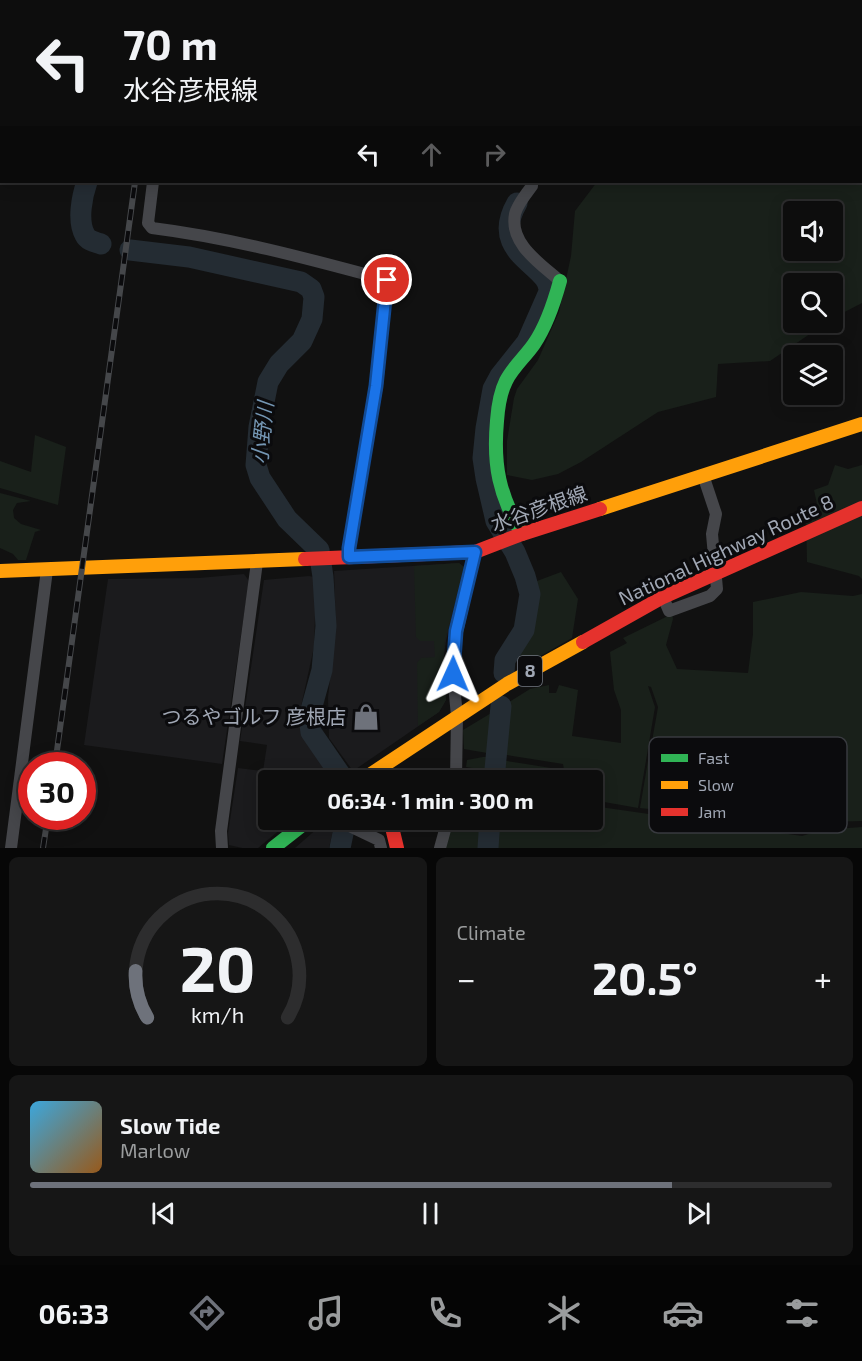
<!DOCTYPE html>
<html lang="en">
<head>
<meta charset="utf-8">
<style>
	:root { --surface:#0d0d0d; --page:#161616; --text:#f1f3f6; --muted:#9a9c9d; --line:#2d2d2e; --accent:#6e727b }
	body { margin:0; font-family:"Exo 2","Noto Sans JP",sans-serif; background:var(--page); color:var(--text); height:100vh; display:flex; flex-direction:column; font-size:22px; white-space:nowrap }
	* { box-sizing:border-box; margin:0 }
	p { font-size:20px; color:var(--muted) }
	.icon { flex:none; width:33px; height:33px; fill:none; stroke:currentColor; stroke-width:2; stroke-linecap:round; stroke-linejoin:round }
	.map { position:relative; height:848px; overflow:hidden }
	.panel { display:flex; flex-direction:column; gap:9px; padding:9px; background:#070707; flex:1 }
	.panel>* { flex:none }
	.top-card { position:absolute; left:0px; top:0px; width:862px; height:183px; box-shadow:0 3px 15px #0003,0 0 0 2px var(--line); background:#0d0d0d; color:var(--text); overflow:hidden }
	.buttons { position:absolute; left:783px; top:201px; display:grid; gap:12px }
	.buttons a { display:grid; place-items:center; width:60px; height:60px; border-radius:6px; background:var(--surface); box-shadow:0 3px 15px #0003,0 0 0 2px var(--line); font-size:30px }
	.speed { position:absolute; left:18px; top:752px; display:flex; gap:12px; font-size:30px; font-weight:700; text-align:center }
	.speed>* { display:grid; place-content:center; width:78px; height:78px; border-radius:50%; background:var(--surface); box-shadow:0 3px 15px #0003,0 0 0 2px var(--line); line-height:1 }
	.speed .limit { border:9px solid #d22; background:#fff; color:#111 }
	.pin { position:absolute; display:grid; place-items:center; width:51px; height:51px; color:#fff; margin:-26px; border:3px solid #fff; border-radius:50%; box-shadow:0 2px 6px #0007 }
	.me { position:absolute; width:66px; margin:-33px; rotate:1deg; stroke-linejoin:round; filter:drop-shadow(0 0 4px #0008) }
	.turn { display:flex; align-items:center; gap:21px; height:126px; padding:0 24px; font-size:27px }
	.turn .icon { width:78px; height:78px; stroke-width:2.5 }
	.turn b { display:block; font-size:42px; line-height:51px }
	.lanes { display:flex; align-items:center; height:57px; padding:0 24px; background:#0003; justify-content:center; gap:30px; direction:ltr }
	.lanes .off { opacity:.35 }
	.big { font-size:45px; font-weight:700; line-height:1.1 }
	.panel .tile { flex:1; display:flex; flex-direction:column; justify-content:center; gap:9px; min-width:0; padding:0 21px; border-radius:9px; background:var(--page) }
	.panel .dial { align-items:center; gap:0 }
	.dial svg { height:156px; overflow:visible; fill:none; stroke:var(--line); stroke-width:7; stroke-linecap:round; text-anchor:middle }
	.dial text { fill:var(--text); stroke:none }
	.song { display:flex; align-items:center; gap:18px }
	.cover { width:72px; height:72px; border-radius:9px; background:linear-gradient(135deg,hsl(200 70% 55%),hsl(30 70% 35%)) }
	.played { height:6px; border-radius:3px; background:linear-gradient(90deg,var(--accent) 80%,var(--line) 80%) }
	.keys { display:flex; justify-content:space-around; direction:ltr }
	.heat { display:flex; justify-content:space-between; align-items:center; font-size:33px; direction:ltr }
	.panel .tiles { flex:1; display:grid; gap:9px; grid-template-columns:1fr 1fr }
	.tile:last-child { grid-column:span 2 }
	.trip { position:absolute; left:258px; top:770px; width:345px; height:60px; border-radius:6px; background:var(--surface); box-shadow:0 3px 15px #0003,0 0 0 2px var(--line); font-weight:700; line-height:60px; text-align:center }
	.tab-bar { display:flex; height:96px; justify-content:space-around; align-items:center; background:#050505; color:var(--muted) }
	.tab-bar .icon { width:42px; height:42px }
	.tab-bar .active { color:var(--accent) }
	.tab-bar b { font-size:27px; color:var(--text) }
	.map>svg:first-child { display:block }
	.built { fill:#1b1b1d }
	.green { fill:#19201a; fill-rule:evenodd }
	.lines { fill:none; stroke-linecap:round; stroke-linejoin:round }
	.river { stroke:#242c33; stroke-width:21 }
	.street { stroke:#45464a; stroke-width:12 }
	.fast { stroke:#30b455; stroke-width:14 }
	.slow { stroke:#ff9f0a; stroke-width:14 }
	.jam { stroke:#e5322d; stroke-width:14 }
	.rail-casing { stroke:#45474a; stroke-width:6 }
	.rail { stroke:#0b0b0d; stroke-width:4; stroke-dasharray:11; stroke-linecap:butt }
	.route-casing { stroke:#114b97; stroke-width:15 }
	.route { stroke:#1a73e8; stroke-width:10 }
	.labels { text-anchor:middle; stroke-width:6; stroke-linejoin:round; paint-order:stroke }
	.shield { fill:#0b0b0d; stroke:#737882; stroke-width:1.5 }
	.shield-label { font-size:18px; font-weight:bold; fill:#a0a7b4 }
	.street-label { font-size:20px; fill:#a0a7b4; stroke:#0b0b0d }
	.poi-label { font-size:20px; fill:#a0a7b4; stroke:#0b0b0d; text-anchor:end }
	.water-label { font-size:21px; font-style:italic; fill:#7496b3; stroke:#0b0b0d }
	.key { fill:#0b0b0d; stroke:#383a3f; stroke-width:1.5 }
	.key-label { font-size:16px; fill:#a0a7b4 }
</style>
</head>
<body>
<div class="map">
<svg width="862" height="848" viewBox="0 0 862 848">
	<rect width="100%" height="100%" fill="#111"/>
	<path class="built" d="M459,563L464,567L446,641L443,663L446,700L439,712L353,771L329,738L328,697L336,628L334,571Z
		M244,574L249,581L222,764L84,745L108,579L199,578Z
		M309,576L314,577L316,584L314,647L300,711V726L312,748L333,777L330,780H268V819H293L258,848H242L229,845L228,833L238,768L263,771L267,745L240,741L264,580Z
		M327,820L333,830L329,848H295Z"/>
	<path class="green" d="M558,0H862V303L833,318L832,284H794V322L826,323L770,361L718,364L716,397L658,412L581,462L558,474L532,480L507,475V441L514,398L517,389L538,360L559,312L571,256L575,211L597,182H861V2ZM794,212H832V250H794Z
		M35,435L66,447L58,505L0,488V461L31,472Z
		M835,465L848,469L862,465V579L859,576L807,562L806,515L818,509L814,490L828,485Z
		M0,493L31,501L17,503L13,510L14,518L21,524L41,530L35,532L26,560H18L13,554L0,548Z
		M459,563L464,567L445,641L443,663L446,700L439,712L418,726L417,663L421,658L435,657L434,641H420L416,637L414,566Z
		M561,572L578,599L572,638L523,666L515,657L529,584Z
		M801,592L853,596L862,594V821L828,822L804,827L809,776L808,746H802L803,772L785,766L757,764L743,767L679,748L651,747L658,707L651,687L648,686L655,707L638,808L593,800L592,780H566L563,764L501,754L506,704L530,689L549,685V693H556L559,685L578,690L572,736L621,743V710L614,690L610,652L627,643L623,638L672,614L673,619L666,645L677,669L748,673L753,634V602Z
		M493,712L494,716L497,715L493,754L464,749L463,730Z
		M650,749L667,751L658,810L640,808Z
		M483,757H493L491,771L466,767L467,760Z
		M501,760L557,769L559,780H498Z
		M593,806L802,836L821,830L862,827V848H495L498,819H592Z
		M452,824L487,830L486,848H444Z"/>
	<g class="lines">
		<path class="river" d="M69,0V2
			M87,182C82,196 77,221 85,235C88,241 95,242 101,244
			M130,250L189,257L301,282L311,289L314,297L312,319L302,341L279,364L268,382L259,427L256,465L260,478L287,519L319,550L323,577L326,626L322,670L309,717L311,732L344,780
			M504,673L505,660L524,630L530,594L525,576L515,552L496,521L486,478L483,458L486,428L493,389L500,376L527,342L549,292C552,265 487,255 517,203
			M494,780L501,706
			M340,848L346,819
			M488,848L490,819"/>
		<path class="street" d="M499,0L500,2
			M177,2L178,0
			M153,182L148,223L152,228C232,238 309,259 387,280L377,386L349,548V557
			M532,182V186C526,194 517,205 515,214C509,244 541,264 560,281
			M663,597L669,611L710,596L717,589L712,534L716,514L703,475
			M456,780L457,716L453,674L454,646L475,552
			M335,819L379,840L381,848
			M11,848L47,570
			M222,848L221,831L257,562
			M440,848L448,819"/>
		<path class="fast" d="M522,534C499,495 493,465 497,421C498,407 500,393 506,381C513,367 525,357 534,344C547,325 554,303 560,281
			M273,848L310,819"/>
		<path class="slow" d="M600,509L862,424
			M0,571L305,559
			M362,780L507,684L583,642"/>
		<path class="jam" d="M305,559L475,552L522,534L600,509
			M583,642L663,597L862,508
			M390,819L397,848"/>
		<defs>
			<path id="rail" d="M151,2V0
				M55,765L135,182
				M43,848L48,816"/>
		</defs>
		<use href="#rail" class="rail-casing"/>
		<use href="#rail" class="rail"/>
	</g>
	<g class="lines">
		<defs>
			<path id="route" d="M387,280L376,386L349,548V557L475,552L456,631L453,674"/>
		</defs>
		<use href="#route" class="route-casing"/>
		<use href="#route" class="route"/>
	</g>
	<defs>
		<symbol id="shop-bare" viewBox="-9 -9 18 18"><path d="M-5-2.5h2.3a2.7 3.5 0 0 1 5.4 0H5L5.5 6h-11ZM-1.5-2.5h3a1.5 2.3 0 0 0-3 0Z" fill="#6e727b" stroke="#0b0b0d" stroke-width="2.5" paint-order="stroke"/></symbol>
	</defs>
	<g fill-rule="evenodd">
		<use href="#shop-bare" x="347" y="698" width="38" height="38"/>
	</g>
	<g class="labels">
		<rect class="shield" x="518" y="656" width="24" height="30" rx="4.5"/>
		<g class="shield-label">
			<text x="530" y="677">8</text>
		</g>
		<g class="street-label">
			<text transform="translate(539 509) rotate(-19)" y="7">水谷彦根線</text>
			<text transform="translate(726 550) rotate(-25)" y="7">National Highway Route 8</text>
		</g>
		<g class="poi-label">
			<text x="346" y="724">つるやゴルフ 彦根店</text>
		</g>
		<g class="water-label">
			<text transform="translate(263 433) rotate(-84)" y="7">小野川</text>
		</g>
	</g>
	<rect x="649" y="737" width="198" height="96" rx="9" class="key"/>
	<rect x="661" y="754" width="27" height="8" fill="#30b455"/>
	<rect x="661" y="781" width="27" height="8" fill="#ff9f0a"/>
	<rect x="661" y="808" width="27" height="8" fill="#e5322d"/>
	<g class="key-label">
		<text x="698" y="764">Fast</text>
		<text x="698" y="791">Slow</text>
		<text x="698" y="818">Jam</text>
	</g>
</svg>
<div class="buttons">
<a><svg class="icon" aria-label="sound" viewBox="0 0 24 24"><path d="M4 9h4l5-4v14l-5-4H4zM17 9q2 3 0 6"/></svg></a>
<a><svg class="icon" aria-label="search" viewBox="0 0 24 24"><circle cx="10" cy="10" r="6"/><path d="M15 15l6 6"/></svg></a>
<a><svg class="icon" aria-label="layers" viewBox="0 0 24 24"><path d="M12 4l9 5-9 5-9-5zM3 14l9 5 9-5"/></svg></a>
</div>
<div class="speed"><div class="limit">30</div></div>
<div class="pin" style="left:387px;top:280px;background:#d93025"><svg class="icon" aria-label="arrive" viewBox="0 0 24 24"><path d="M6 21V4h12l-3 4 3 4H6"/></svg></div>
<svg class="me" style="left:453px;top:674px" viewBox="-20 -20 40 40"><path d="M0-17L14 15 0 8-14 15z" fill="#1a73e8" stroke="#fff" stroke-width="4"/></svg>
<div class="trip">06:34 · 1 min · 300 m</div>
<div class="top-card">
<div class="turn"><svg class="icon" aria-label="left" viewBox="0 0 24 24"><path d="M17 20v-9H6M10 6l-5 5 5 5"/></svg><div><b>70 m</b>水谷彦根線</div></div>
<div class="lanes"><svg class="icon" aria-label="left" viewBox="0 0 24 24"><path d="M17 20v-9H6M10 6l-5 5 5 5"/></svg><svg class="icon off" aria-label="ahead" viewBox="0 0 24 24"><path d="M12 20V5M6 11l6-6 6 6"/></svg><svg class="icon off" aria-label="right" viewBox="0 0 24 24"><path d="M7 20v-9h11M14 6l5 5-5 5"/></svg></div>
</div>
</div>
<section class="panel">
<div class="tiles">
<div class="tile dial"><svg viewBox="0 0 100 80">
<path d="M14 69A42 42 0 1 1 86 69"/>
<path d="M14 69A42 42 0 0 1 8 45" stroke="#6e727b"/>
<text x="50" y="56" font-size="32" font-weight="700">20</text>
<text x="50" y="72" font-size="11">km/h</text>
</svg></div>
<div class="tile"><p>Climate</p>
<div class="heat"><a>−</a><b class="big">20.5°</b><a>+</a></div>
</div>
<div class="tile">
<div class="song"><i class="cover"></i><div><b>Slow Tide</b><p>Marlow</p></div></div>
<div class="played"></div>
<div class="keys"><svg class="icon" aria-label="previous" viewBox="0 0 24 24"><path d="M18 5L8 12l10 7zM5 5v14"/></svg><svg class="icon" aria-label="pause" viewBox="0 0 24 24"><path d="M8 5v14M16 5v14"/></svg><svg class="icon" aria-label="next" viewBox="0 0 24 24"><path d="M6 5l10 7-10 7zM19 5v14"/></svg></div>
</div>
</div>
</section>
<nav class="tab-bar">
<b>06:33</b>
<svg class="icon active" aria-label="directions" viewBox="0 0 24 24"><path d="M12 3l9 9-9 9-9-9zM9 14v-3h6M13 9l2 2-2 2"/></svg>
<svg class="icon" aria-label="music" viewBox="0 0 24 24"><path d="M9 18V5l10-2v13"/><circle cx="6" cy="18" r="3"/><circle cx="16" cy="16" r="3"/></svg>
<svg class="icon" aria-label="phone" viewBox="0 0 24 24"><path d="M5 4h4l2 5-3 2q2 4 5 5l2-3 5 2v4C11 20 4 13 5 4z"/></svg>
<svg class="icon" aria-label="climate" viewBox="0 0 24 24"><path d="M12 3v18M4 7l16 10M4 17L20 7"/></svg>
<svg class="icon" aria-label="car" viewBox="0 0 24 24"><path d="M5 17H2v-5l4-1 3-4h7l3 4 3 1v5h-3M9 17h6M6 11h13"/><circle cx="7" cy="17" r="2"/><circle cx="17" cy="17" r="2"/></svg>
<svg class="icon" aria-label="filters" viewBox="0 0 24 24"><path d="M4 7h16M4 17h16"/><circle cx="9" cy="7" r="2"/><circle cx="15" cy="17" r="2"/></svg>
</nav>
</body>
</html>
